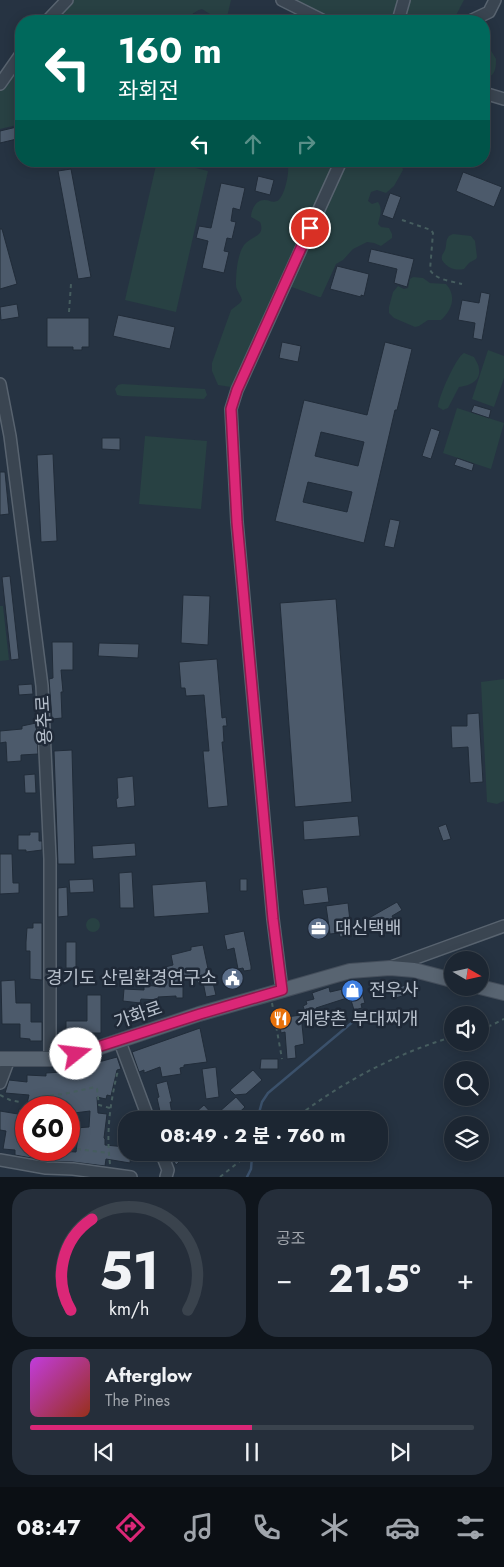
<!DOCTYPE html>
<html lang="ko">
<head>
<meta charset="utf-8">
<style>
	:root { --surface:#1c2632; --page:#252e3a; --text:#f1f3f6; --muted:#a0a5ac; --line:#3a434d; --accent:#db2777 }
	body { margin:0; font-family:Jost,"Noto Sans KR",sans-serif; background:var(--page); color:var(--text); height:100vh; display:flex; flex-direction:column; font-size:19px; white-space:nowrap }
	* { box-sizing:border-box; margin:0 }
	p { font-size:16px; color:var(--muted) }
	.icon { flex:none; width:28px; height:28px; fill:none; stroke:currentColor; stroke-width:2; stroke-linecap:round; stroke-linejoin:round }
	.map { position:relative; height:1177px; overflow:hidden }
	.panel { display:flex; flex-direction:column; gap:12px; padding:12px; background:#0f151c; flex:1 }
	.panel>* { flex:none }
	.guide { position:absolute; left:15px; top:15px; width:475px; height:152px; border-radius:20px; box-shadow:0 2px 12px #0003,0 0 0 1px var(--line); background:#00695c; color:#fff; overflow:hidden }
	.needle { width:32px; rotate:99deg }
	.controls { position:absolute; left:444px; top:951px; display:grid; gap:10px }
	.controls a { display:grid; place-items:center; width:45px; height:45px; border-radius:50%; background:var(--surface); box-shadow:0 2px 12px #0003,0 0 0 1px var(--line); font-size:25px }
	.speed { position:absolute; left:15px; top:1096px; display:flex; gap:10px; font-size:25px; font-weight:700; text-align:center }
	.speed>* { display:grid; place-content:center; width:65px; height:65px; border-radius:50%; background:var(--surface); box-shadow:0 2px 12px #0003,0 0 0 1px var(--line); line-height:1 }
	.speed .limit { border:8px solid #d22; background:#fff; color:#111 }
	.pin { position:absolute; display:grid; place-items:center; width:42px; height:42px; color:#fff; margin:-21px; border:2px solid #fff; border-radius:50%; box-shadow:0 1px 5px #0007 }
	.me { position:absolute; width:55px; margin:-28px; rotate:74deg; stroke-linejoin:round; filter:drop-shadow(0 0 4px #0008) }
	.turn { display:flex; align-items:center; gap:18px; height:105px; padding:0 20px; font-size:22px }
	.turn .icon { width:65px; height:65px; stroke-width:2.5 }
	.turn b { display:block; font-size:35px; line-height:42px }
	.lanes { display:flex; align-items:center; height:48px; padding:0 20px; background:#0003; justify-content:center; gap:25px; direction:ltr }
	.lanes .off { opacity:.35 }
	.big { font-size:38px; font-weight:700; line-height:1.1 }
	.panel .card { flex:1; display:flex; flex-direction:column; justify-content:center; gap:8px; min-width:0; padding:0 18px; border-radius:20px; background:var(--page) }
	.panel .dial { align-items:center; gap:0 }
	.dial svg { height:130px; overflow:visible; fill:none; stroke:var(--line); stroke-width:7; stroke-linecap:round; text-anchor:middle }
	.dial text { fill:var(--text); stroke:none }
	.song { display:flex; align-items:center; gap:15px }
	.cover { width:60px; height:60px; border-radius:8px; background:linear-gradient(135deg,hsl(290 70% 55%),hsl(10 70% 35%)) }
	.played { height:5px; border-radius:2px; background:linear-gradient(90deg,var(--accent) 50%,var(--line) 50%) }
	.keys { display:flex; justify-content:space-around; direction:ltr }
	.heat { display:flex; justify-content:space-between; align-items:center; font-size:28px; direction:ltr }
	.panel .tiles { flex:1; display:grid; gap:12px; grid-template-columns:1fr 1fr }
	.card:last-child { grid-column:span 2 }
	.trip { position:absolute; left:118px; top:1111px; width:270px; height:50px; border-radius:20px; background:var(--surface); box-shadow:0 2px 12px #0003,0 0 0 1px var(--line); font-weight:700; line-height:50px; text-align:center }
	.dock { display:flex; height:80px; justify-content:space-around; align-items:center; background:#0b0f14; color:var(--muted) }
	.dock .icon { width:35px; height:35px }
	.dock .active { color:var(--accent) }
	.dock b { font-size:22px; color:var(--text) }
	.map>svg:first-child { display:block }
	.green { fill:#284143 }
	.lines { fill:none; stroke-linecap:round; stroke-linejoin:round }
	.stream { stroke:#3b516b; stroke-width:2.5 }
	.building { fill:#4c5a6b; stroke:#212c39; fill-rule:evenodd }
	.minor-casing { stroke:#58636f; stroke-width:14 }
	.major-casing { stroke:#444e5b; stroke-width:16 }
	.path { stroke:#465d5f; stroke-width:2; stroke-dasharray:4 4; stroke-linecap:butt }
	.minor { stroke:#3a4551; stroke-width:11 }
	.major { stroke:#586471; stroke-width:14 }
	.route-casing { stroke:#8e194d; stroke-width:12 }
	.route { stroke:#db2777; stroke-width:9 }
	.labels { text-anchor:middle; stroke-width:5; stroke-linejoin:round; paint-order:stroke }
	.street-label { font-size:18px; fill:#b7c0cc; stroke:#1f2937 }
	.poi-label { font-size:18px; fill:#b7c0cc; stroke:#1f2937; text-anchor:start }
</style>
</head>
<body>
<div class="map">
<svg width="504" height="1177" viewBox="0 0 504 1177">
	<rect width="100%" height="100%" fill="#263342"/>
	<path class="green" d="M70,0H231L227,17L223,21H213L210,14L202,9C193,11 189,19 179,21H51Z
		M290,0H402L392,21H330Z
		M408,0H464L453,21H403Z
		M484,39L496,59C496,70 495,76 484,79Z
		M21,59V124L0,129V88Z
		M157,161H167L208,171L176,312L125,300Z
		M280,161H338L234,386L231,387L218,385L212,371V363L231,310L240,303L242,300C241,295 236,290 236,285C236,274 237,255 244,245C251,236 266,237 260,222L251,217C251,210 256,199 265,200C269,200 272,203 277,201C284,198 289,175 288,168Z
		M344,161H401L403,170L394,186L386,193L377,190L371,192L368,201L372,204L378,202C383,209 380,216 378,224L381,227L389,228L392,234V238L381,246L374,243L367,242L353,249L343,260L336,264L321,297H319L289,286Z
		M453,234L471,236L475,241L477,257L476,259L469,263L464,269C455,271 447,268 442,260C441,254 443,255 445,250C447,245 445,241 449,236Z
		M413,277L423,278L430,283L446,284C457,296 452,310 441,320H428L419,326L415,327L394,318L389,313V307L393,292L398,286L404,289L408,288L410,279Z
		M488,350L504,356V378L494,407L472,399Z
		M464,353L474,357C476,361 479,365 479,369C481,382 468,386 459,387L448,408L443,410L438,407C438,398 456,357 464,353Z
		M122,384L205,389L207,395L204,399L122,396L117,395L115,389L118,385Z
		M457,408L504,423L491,469L443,453Z
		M145,436L207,441L201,509L139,504Z
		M0,606H3L9,660L0,661Z
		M504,679V801L497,804L487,802L481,682Z
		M86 925a7 7 0 1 1 14 0a7 7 0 1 1-14 0Z"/>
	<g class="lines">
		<path class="stream" d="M257,1120L262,1102L268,1093L355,1020
			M247,1177L251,1169L252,1156"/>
	</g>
	<path class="building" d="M193,14L216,17V21H192Z
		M21,126V138L0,143V131Z
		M71,169L91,277L78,279L58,171Z
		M463,172L502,187L494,207L456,191Z
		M258,176L274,180L270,195L255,191Z
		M221,183L245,188L240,210L233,208L231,221L236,222L232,239L227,238L224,251L229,252L224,273L202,268L208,241L196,238L199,226L211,228Z
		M390,193L401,197L393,219L382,215Z
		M0,229H2L17,284L0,289Z
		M371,249L414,259L407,287L394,283L397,269L368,262Z
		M337,266L369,274L364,296L361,295V297L330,289Z
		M481,292L490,294L482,340L473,338L475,323L458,320L462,300L479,303Z
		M17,304L19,317L1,320L0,307Z
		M118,315L175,327L170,349L113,336Z
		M47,318H89V347H82V350H73V347H47Z
		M282,342L301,346L298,362L279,358Z
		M385,342L412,349L397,410H395L364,543L275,521L304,400L367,415ZM321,432L364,442L358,466L315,456ZM308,482L352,492L347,512L303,502Z
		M474,405L491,410L489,418L471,412Z
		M431,428L440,431L431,459L422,456Z
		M102,438H120V450L102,449Z
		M53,454L57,541L41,542L37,455Z
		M457,458L474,464L472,471L454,465Z
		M0,472H5L9,514L0,515Z
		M390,519L400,521L394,548L384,546Z
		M10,576L19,659L11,660L2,577Z
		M183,595L210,596L208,645L181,643Z
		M336,599L352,802L295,807L280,603Z
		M52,642H73V670H61L63,692H61L62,718L52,719L49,679L53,678Z
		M99,643L139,644L138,658L98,656Z
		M217,659L222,718L226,717L227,726H223L224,742H222L228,806L208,808L203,751H209L204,695L186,696L185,688H181L179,662Z
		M32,684L33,694L19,695L18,685Z
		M479,713L483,782L470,783L468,747L452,748L451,726H467V714Z
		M36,723L38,754L21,755V761L7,762L6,742L0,743V731L22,729V726Z
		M72,750L75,864H58L54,751Z
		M35,774L36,793H25L24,775Z
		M133,776L135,806L117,808L116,799L118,798L117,778Z
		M358,816L360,836L304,840L303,821Z
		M446,824L451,839L443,841L438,827Z
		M30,832H39V841H42V850L26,852V850H18V835H30Z
		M135,843L136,856L93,859L92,846Z
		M0,854H12L13,883H19V893L0,894Z
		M132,872L134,908H120L119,873Z
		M93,879L94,892L70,893L69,880Z
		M240,879H247V891H240Z
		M206,881L209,913L154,917L152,885Z
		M67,887L68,916L58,917V888Z
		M327,887L329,902L304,905L302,890Z
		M397,902L402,910L392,916L394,920L376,930L369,918Z
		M348,903L351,930H349V933H347L348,936L340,937L339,933L330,934L326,906Z
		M33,923H42V980L30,979V951H26V942L27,928H33Z
		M244,931L251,966V970L244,971L243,968L238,969L234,948L227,950L224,935Z
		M66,942H76V968H66Z
		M203,945L211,983H213L216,995L206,997L203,982L198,983L196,974L183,977V998H176V996L158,997V1000L141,999L140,1003L123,1001L124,989L144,990V985L165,987L161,970L166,969L165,967L173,965L171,955L191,950V947Z
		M15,980L16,1003H31V1022H42V1041H30V1039L20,1038V1024H2L1,981Z
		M398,983L400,987L405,985L408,994L393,999L389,986Z
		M360,985L365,1003L361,1004L362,1008L354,1010L350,997L316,1008L317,1014L307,1017L303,1006L307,1004L306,1001L314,999L312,993L329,987L330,992Z
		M87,995H101V1033H78V1038H69V1030H66V1021H87Z
		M301,1015L304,1044L295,1046L296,1058L287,1059L285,1032L281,1033L279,1018Z
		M200,1028L207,1062L184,1065V1067L180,1068L181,1074L162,1077L160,1067L144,1073V1070L139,1072L132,1052Z
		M117,1057L121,1069L117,1070L111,1096L107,1095L106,1099L97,1097L98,1113L107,1114L104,1138L105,1139V1145L126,1147V1152H131L130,1163L106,1159L105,1166L73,1162L47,1161L15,1155V1150L3,1149L6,1131L0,1130V1111L18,1114L19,1109L26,1111V1151L40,1153V1150L76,1152L78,1137L74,1136L75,1128L89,1127L90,1111L74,1113L70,1112L69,1108H26L29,1095L5,1093L9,1080L27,1082V1075L46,1076V1073L62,1072Z
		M261,1059H278V1069H260Z
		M216,1067L219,1097L206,1099L202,1069Z
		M253,1070L262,1080L246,1094L235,1095L230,1090Z
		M167,1081L172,1102H170L173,1120H164V1116H161L157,1098L159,1097L156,1084Z
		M236,1097L245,1107L231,1120H210Z
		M204,1105L213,1115L208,1120H187Z
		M169,1152H189L176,1165Z"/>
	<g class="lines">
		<defs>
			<path id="minor" d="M282,0L324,21
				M47,21L67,0
				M398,21L404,0
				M470,21L489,12L495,0
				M0,84L21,54
				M484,93L504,99
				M0,384L10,436L42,686L50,859V1059
				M391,967L504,926
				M282,990L273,919L237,522L231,409L237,390L341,161
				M120,1042L149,1120
				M0,1083L9,1059
				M161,1152L168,1170L166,1177
				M0,1160L46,1168L73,1169L131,1177"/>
			<path id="major" d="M480,987L504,993
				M0,1059H50L77,1055L199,1014L350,971L390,968L414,970L452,980"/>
		</defs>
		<use href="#minor" class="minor-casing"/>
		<use href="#major" class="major-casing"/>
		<path class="path" d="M402,220L431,230L433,233L430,270C436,280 451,281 462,284
			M69,312L71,284
			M272,1003L282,1059
			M480,1029L492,1025L504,1019
			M0,1095L10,1100L20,1102
			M42,1096L64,1094L95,1087L97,1089L99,1105L110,1108
			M293,1120C340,1083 395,1054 452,1037
			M69,1148L108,1153
			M228,1152L237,1164
			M110,1164C106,1133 110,1105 117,1074L120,1071
			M220,1177L251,1152"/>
		<use href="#minor" class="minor"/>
		<use href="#major" class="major"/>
	</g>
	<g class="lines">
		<defs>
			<path id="route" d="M76,1054L200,1014L282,990L273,919L237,522L231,409L237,390L310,228"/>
		</defs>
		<use href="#route" class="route-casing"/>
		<use href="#route" class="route"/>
	</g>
	<defs>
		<symbol id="office-disc" viewBox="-11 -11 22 22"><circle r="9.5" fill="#5c6f8a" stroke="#1f2937"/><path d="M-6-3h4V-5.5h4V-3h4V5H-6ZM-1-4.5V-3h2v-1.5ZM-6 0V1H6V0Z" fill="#fff"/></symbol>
		<symbol id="civic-disc" viewBox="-11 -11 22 22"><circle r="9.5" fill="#5c6f8a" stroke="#1f2937"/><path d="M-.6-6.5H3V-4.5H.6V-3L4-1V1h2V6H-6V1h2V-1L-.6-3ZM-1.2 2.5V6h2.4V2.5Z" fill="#fff"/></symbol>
		<symbol id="shop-disc" viewBox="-11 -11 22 22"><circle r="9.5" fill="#3f7fe0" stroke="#1f2937"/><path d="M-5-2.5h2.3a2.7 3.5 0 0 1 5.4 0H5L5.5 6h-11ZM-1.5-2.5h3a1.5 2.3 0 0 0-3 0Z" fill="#fff"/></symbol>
		<symbol id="restaurant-disc" viewBox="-11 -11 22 22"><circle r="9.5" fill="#e8710a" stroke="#1f2937"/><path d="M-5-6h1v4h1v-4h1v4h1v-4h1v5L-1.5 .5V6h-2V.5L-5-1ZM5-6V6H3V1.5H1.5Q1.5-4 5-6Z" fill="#fff"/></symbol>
	</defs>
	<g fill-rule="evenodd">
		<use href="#office-disc" x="306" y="916" width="25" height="25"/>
		<use href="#civic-disc" x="220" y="966" width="25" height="25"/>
		<use href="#shop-disc" x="340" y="978" width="25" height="25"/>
		<use href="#restaurant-disc" x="268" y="1006" width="25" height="25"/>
	</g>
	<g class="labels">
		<g class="street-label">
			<text transform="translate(44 720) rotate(-93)" y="6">용추로</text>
			<text transform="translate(138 1015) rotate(-19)" y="6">가화로</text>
		</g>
		<g class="poi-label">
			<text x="335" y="934">대신택배</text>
			<text x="217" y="984" text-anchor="end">경기도 산림환경연구소</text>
			<text x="369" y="996">전우사</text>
			<text x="297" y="1025">계량촌 부대찌개</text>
		</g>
	</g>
</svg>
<div class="controls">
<a><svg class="needle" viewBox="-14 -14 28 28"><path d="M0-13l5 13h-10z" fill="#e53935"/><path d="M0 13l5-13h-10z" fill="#a0a5ac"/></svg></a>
<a><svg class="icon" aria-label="sound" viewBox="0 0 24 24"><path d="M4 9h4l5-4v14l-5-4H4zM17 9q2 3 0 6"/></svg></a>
<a><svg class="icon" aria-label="search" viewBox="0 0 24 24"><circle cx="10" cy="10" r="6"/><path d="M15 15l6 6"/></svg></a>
<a><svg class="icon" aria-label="layers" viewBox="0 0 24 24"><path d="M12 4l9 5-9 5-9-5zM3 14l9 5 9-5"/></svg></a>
</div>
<div class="speed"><div class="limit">60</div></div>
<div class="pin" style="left:310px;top:228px;background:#d93025"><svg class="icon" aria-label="arrive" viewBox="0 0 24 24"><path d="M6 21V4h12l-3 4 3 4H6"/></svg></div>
<svg class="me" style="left:76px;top:1054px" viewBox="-20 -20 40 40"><circle r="19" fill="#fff"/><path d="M0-13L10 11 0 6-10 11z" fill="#db2777"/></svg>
<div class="trip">08:49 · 2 분 · 760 m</div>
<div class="guide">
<div class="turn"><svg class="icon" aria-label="left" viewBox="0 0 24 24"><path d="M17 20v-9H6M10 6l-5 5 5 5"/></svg><div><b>160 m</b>좌회전</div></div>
<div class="lanes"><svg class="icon" aria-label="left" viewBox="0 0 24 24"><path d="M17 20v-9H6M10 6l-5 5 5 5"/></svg><svg class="icon off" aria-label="ahead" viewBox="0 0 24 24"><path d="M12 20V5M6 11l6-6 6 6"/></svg><svg class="icon off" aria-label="right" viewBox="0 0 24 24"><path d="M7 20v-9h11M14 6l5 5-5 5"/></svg></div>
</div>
</div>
<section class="panel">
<div class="tiles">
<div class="card dial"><svg viewBox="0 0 100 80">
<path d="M14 69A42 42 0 1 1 86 69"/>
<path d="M14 69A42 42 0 0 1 27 13" stroke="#db2777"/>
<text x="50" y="56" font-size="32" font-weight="700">51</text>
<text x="50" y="72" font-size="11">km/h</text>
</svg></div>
<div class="card"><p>공조</p>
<div class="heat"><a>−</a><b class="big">21.5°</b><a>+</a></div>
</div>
<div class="card">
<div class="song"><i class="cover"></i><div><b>Afterglow</b><p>The Pines</p></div></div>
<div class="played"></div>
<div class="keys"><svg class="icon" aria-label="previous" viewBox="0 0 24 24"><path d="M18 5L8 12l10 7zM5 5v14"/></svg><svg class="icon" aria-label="pause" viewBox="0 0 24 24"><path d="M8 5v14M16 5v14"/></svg><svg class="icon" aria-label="next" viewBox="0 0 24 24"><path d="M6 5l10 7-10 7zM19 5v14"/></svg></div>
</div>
</div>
</section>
<nav class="dock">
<b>08:47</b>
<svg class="icon active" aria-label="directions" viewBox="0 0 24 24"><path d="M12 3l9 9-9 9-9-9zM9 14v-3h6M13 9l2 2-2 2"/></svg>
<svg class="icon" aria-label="music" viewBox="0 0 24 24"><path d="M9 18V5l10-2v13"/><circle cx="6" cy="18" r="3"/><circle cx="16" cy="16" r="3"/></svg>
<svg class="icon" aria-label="phone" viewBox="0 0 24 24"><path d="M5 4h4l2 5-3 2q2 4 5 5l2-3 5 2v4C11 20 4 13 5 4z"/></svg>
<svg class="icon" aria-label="climate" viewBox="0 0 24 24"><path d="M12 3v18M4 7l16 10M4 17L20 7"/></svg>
<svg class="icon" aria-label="car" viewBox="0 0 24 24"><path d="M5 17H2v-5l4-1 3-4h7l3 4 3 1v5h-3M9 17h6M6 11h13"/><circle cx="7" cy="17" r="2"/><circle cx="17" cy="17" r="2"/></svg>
<svg class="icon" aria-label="filters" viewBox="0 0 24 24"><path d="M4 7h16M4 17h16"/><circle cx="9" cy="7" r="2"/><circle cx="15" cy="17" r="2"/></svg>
</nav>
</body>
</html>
